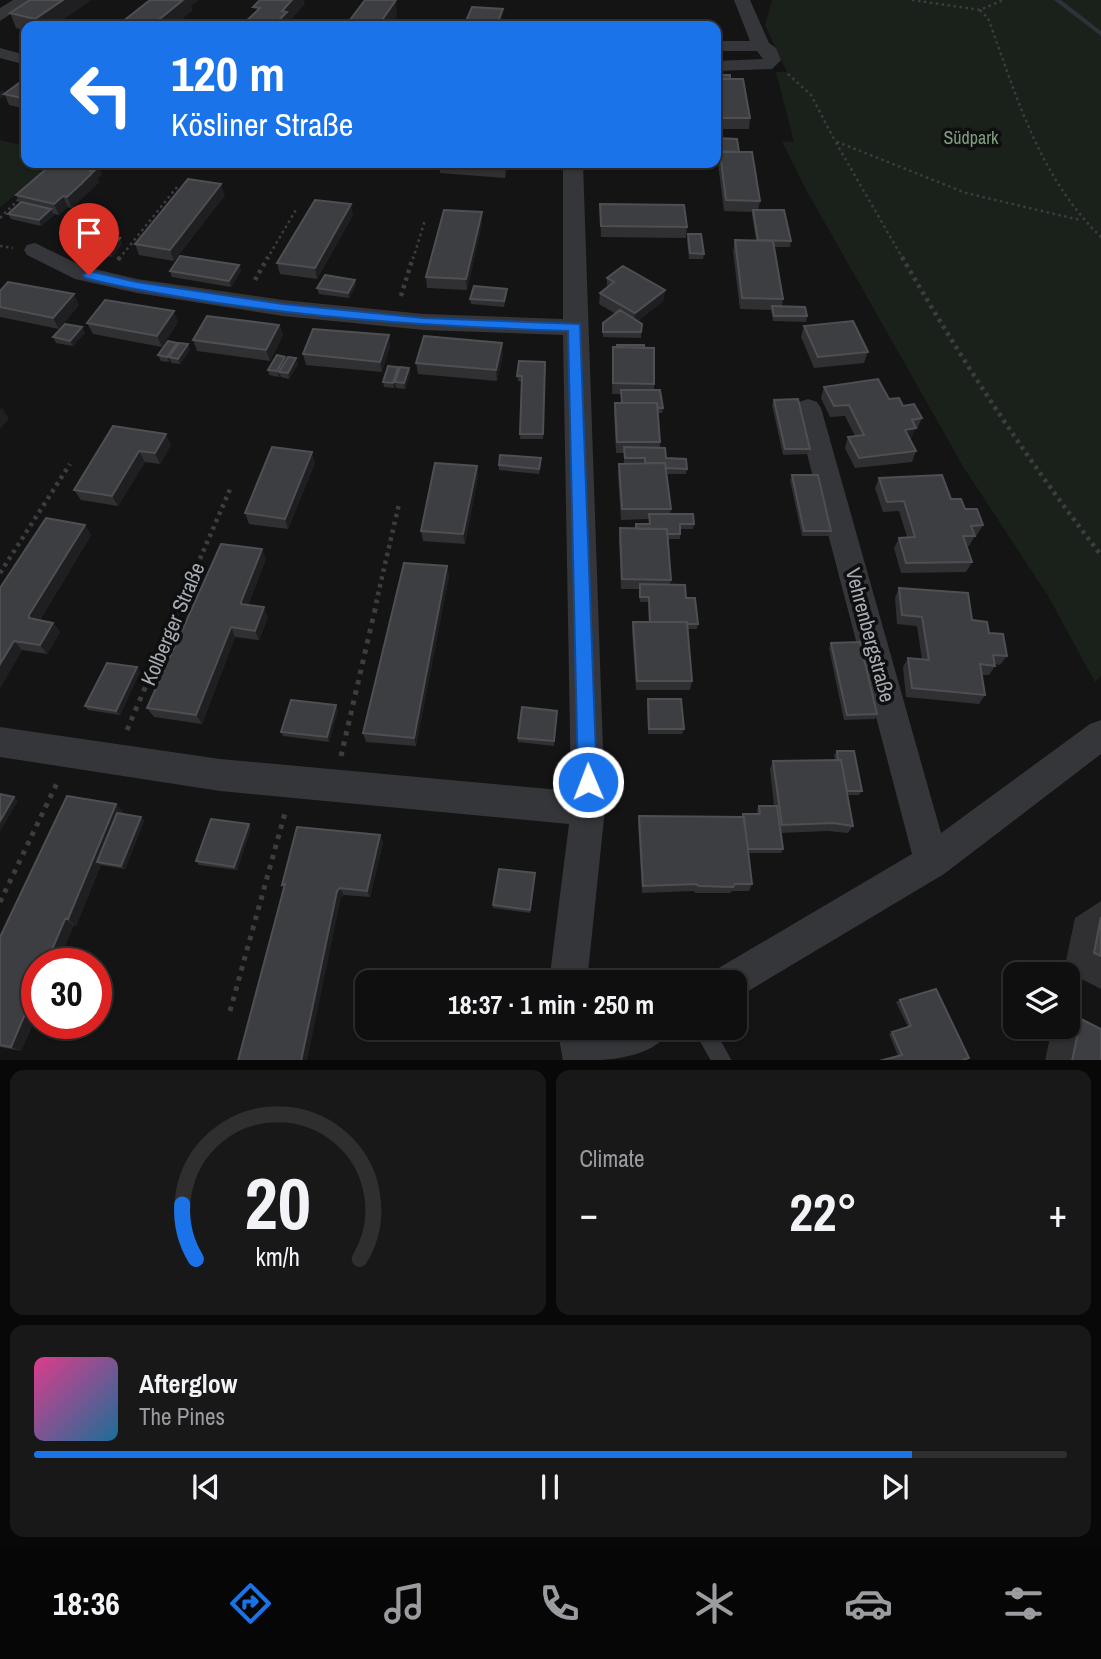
<!DOCTYPE html>
<html lang="en">
<head>
<meta charset="utf-8">
<style>
	:root { --surface:#0f0f10; --page:#181819; --text:#f1f3f6; --muted:#9b9c9f; --line:#2f2f30; --accent:#1a73e8 }
	body { margin:0; font-family:"Archivo Narrow",sans-serif; background:var(--page); color:var(--text); height:100vh; display:flex; flex-direction:column; font-size:26px; white-space:nowrap }
	* { box-sizing:border-box; margin:0 }
	p { font-size:23px; color:var(--muted) }
	.icon { flex:none; width:38px; height:38px; fill:none; stroke:currentColor; stroke-width:2; stroke-linecap:round; stroke-linejoin:round }
	.map { position:relative; height:1060px; overflow:hidden }
	.panel { display:flex; flex-direction:column; gap:10px; padding:10px; background:#080809; flex:1 }
	.panel>* { flex:none }
	.top-card { position:absolute; left:21px; top:21px; width:700px; height:147px; border-radius:14px; box-shadow:0 2px 5px #0004,0 0 0 2px var(--line); background:#1a73e8; color:#fff; overflow:hidden }
	.controls { position:absolute; left:1003px; top:962px; display:grid; gap:14px }
	.controls a { display:grid; place-items:center; width:77px; height:77px; border-radius:14px; background:var(--surface); box-shadow:0 2px 5px #0004,0 0 0 2px var(--line); font-size:35px }
	.speed { position:absolute; left:21px; top:948px; display:flex; gap:14px; font-size:35px; font-weight:700; text-align:center }
	.speed>* { display:grid; place-content:center; width:91px; height:91px; border-radius:50%; background:var(--surface); box-shadow:0 2px 5px #0004,0 0 0 2px var(--line); line-height:1 }
	.speed .limit { border:10px solid #d22; background:#fff; color:#111 }
	.pin { position:absolute; display:grid; place-items:center; width:60px; height:60px; color:#fff; margin:-72px -30px; border-radius:50% 50% 50% 0; rotate:-45deg; box-shadow:0 0 7px #0007 }
	.pin .icon { rotate:45deg }
	.me { position:absolute; width:77px; margin:-38px; rotate:359deg; stroke-linejoin:round; filter:drop-shadow(0 0 5px #0008) }
	.turn { display:flex; align-items:center; gap:24px; height:147px; padding:0 35px; font-size:32px }
	.turn .icon { width:91px; height:91px; stroke-width:2.5 }
	.turn b { display:block; font-size:49px; line-height:60px }
	.big { font-size:52px; font-weight:700; line-height:1.1 }
	.panel .widget { flex:1; display:flex; flex-direction:column; justify-content:center; gap:10px; min-width:0; padding:0 24px; border-radius:14px; background:var(--page) }
	.panel .dial { align-items:center; gap:0 }
	.dial svg { height:182px; overflow:visible; fill:none; stroke:var(--line); stroke-width:7; stroke-linecap:round; text-anchor:middle }
	.dial text { fill:var(--text); stroke:none }
	.song { display:flex; align-items:center; gap:21px }
	.cover { width:84px; height:84px; border-radius:10px; background:linear-gradient(135deg,hsl(330 70% 55%),hsl(200 70% 35%)) }
	.played { height:7px; border-radius:4px; background:linear-gradient(90deg,var(--accent) 85%,var(--line) 85%) }
	.keys { display:flex; justify-content:space-around; direction:ltr }
	.heat { display:flex; justify-content:space-between; align-items:center; font-size:38px; direction:ltr }
	.panel .tiles { flex:1; display:grid; gap:10px; grid-template-columns:1fr 1fr }
	.widget:last-child { grid-column:span 2 }
	.trip { position:absolute; left:355px; top:970px; width:392px; height:70px; border-radius:14px; background:var(--surface); box-shadow:0 2px 5px #0004,0 0 0 2px var(--line); font-weight:700; line-height:70px; text-align:center }
	.tab-bar { display:flex; height:112px; justify-content:space-around; align-items:center; background:#060606; color:var(--muted) }
	.tab-bar .icon { width:49px; height:49px }
	.tab-bar .on { color:var(--accent) }
	.tab-bar b { font-size:32px; color:var(--text) }
	.map>svg:first-child { display:block }
	.green { fill:#1a201a }
	.lines { fill:none; stroke-linecap:round; stroke-linejoin:round }
	.stream { fill:#2b3438; fill-rule:evenodd }
	.path-far2 { stroke:#3b3d41; stroke-width:2.5; stroke-dasharray:2.5 3.5; stroke-linecap:butt }
	.path-far1 { stroke:#3b3d41; stroke-width:4.5; stroke-dasharray:3.5 4.5; stroke-linecap:butt }
	.path { stroke:#3b3d41; stroke-width:5; stroke-dasharray:4.5 6; stroke-linecap:butt }
	.lane { fill:#35363a; fill-rule:evenodd }
	.street { fill:#35363a; fill-rule:evenodd }
	.wall { fill:#303033 }
	.shaded-wall { fill:#1f1f21 }
	.building { fill:#3d3e41; stroke:#4d4f53; stroke-width:2 }
	.route { fill:#1a73e8; stroke:#114b97; stroke-width:2 }
	.labels { text-anchor:middle; stroke-width:7; stroke-linejoin:round; paint-order:stroke }
	.far-park-label { font-size:18px; fill:#809e7f; stroke:#0f0f10 }
	.street-label { font-size:21px; fill:#a7acb4; stroke:#0f0f10 }
</style>
</head>
<body>
<div class="map">
<svg width="1101" height="1061" viewBox="0 0 1101 1061">
	<rect width="100%" height="100%" fill="#141415"/>
	<path class="green" d="M772,0H1101V676L1095,682L1048,596L964,468L804,186L782,141L794,142L776,72H787L765,25Z
		M0,140L26,146V163H51L0,208Z"/>
	<g class="lines">
		<path class="stream" d="M1054,0H1061L1101,31V36Z"/>
		<path class="path-far2" d="M912,0L980,10L1003,0
			M980,10L988,18C1017,97 1039,177 1101,237
			M788,74L811,95L835,141
			M0,218L22,196
			M0,246L13,248
			M119,259L177,187
			M267,259L297,208
			M413,259L425,220
			M903,259L835,141L966,193L1080,220"/>
		<path class="path-far1" d="M902,257C962,361 1027,460 1101,555
			M118,260L120,257
			M255,280L268,257
			M401,296L413,257
			M0,573L70,464
			M181,603L231,487
			M376,603L399,504"/>
		<path class="path" d="M127,730L182,601
			M341,756L377,601
			M0,902L57,783
			M230,1011L285,813"/>
		<path class="lane" d="M692,1027H713L732,1061H711Z"/>
		<path class="street" d="M13,0H32L0,21V8Z
			M734,0H750L769,43L776,48L781,60L772,69L716,71V61L763,59L757,51H716V41H750Z
			M0,48L26,55V65L0,58Z
			M563,163H583L605,809L587,982H549L569,824L220,791L0,757V727L220,759L571,791L563,335L424,330L283,316L137,293L75,279L27,255L24,250L27,245L35,243L82,266L137,279L283,300L424,314L563,319Z
			M808,399L817,402L821,408L941,833L1090,724L1101,720V754L944,874L735,999V982H711L717,969L912,854L795,408L799,402Z
			M557,1027H595L598,1038L615,1027H672C655,1061 601,1061 563,1061Z"/>
	</g>
	<path class="wall" d="M91,0L53,26H26V31L16,28L10,13Z
		M397,16L390,26H351L350,20Z
		M716,75L730,79L750,118L749,129H716Z
		M26,78V109L9,105L3,90L5,94Z
		M716,138L739,152L760,201L758,210L791,241L790,247H774L783,299L782,306L807,316L806,322L773,321L771,310L740,309L733,251L735,240H756L752,215V212L724,211L718,163L719,157H716Z
		M352,163H411L409,169Z
		M439,163H509L505,178L440,173Z
		M599,163H678V167H599Z
		M102,174L97,179L99,182L72,208L68,207L59,215L54,214V215L41,226L11,219L8,214L20,203L16,195Z
		M225,195L174,261L139,255L135,244Z
		M600,204L687,227L686,238L601,237Z
		M482,212V223L467,290L427,288L426,277Z
		M353,215L317,279L280,274L277,263Z
		M98,232L95,234L120,238L122,244L112,257L83,252L80,246L83,243L78,242L76,237Z
		M688,234L704,254L703,259H689L687,240Z
		M239,265L241,271L231,287L172,277L170,271Z
		M607,278L665,290L663,301L638,321L642,324L641,338L603,337V323L616,314L599,304L600,293L607,287Z
		M356,285L349,298L319,294L317,288Z
		M507,289V294L504,307L471,304L470,299Z
		M0,291L79,305L59,329L0,317Z
		M178,322L162,347L93,334L87,323Z
		M279,325L283,335L270,361L197,351L193,340Z
		M804,326L868,352L864,363L814,368L801,337Z
		M82,327L85,333L73,346L56,343L53,337Z
		M188,344L190,350L180,364L171,363V361L169,362L161,361L158,355L178,345Z
		M390,346L382,372L306,365L303,354Z
		M613,347L654,384V390L663,408L662,413H658L660,442V448L666,458L687,469L686,474H667L671,509L670,514L694,524L693,529H680V539H668L671,580L670,584L686,598L698,624L697,629H688L692,681L690,690H636L632,631L633,622H649L648,602H640L639,589H621L619,539L620,528L635,529L636,524H649V519L621,520L618,474L619,464L624,463V453H616L614,413L615,403H621V394H612Z
		M503,354L497,381L418,374L416,363Z
		M286,359L298,364L289,379L281,377L280,375L279,377L269,375L268,370Z
		M545,362L543,439H520L522,382L518,381L517,376Z
		M409,368L410,374L405,389L396,388L395,384L394,388L384,387L383,382L399,371Z
		M824,387L889,399L903,406L922,418L917,429H915L910,439L916,451L912,462L855,468L845,448L848,437L855,436L845,416L830,417L821,398Z
		M774,400L810,449L808,454L783,455L772,405Z
		M113,426L171,445L160,464L145,462L118,506L81,500L74,490Z
		M315,463L288,529L249,524L245,513Z
		M541,464L539,474L499,470V465Z
		M477,466L478,476L465,544L423,541L421,531Z
		M792,475L831,531L829,536H802L790,480Z
		M879,478L951,499L965,509L983,525L977,535L975,536L969,546H966L972,562L966,572L901,573L894,548L899,538L907,537L899,511L883,512L875,488Z
		M85,525L91,535L40,620L53,623L60,632L47,654L22,650L0,688V588Z
		M266,559L248,605L268,617L259,640L235,637L202,724L154,717L147,708Z
		M447,566L449,576L416,746L366,742L363,733Z
		M899,588L972,620L989,633L1007,656L1000,665L995,664V666L989,675H982L985,695L979,704L906,697L903,667L908,658L922,659L917,626L897,624L895,598Z
		M831,643L877,714L875,719L844,720L829,648Z
		M140,672L120,715L88,710L85,706Z
		M648,699L684,729L682,734H648L647,703Z
		M338,710L329,742L283,736L281,732Z
		M557,715L554,746L518,742V738Z
		M837,751L862,791L859,795H847L853,826L848,833L828,831L780,833L783,849L781,853H748L752,884L749,891H732L730,893H696L693,891L642,893L638,824L639,816L742,817L743,814H757V810L759,806H774L770,769L773,761L835,760L834,755Z
		M116,804L123,812L122,814L141,817L144,821L125,869L101,865L76,926L74,925L37,964V1014L21,1051L0,1047V937Z
		M251,828L237,870L199,865L196,861Z
		M380,835L383,843L370,897L344,895L341,898L284,887L282,885Z
		M535,873L530,913L493,908V905Z
		M1101,901V989L1064,970L1075,918Z
		M900,1000L969,1058L962,1061H879L898,1056L889,1034L892,1032L908,1027L896,1002Z
		M1081,1019L1101,1061H1045L1051,1033L1064,1027H1068V1025Z"/>
	<path class="shaded-wall" d="M63,0H91L53,26H38L35,19Z
		M183,0H199L191,6L193,10L174,26H151Z
		M292,0H304L305,4L289,22L290,26H273L282,11Z
		M396,0L397,16L390,26H380V23Z
		M503,9L502,26H496Z
		M3,90L6,95L0,99V92Z
		M98,163L102,174L97,179L99,182L72,208L67,197L90,171Z
		M506,163H509L505,178V167Z
		M221,184L225,195L174,261L170,250Z
		M63,196L68,207L59,215L54,204Z
		M351,204L353,215L317,279L315,268Z
		M51,209L54,215L41,226L39,220Z
		M482,212V223L467,290L466,279Z
		M95,226L98,232L87,244L85,238Z
		M120,238L122,244L112,257L109,251Z
		M239,265L241,271L231,287L229,281Z
		M355,280L356,285L349,298L348,293Z
		M665,290L663,301L634,324L635,313Z
		M74,294L79,305L59,329L53,318Z
		M174,311L178,322L162,347L157,336Z
		M279,325L283,335L270,361L266,350Z
		M82,327L85,333L73,346L70,341Z
		M389,335L390,346L382,372L380,362Z
		M177,343L179,348L169,357L171,361L169,362L167,357Z
		M502,343L503,354L497,381L496,370Z
		M188,344L190,350L180,364L178,359Z
		M285,357L287,362L279,372L280,375L279,377L277,371Z
		M296,358L298,364L289,379L288,373Z
		M398,367L399,373L394,388L393,383Z
		M409,368L410,374L405,389L404,383Z
		M2,408L9,419L0,429V410Z
		M916,428L911,439L901,441L905,430Z
		M166,434L171,445L160,464L155,453Z
		M139,451L145,462L118,506L112,496Z
		M312,452L315,463L288,529L285,519Z
		M477,466L478,476L465,544L463,534Z
		M85,525L91,535L37,625L29,618V615Z
		M262,549L266,559L246,612L241,604V602Z
		M447,566L449,576L416,746L414,738Z
		M264,607L268,617L259,640L255,631Z
		M53,623L60,632L47,654L40,645Z
		M231,627L235,637L202,724L196,715Z
		M14,641L22,650L0,688V664Z
		M137,667L140,672L120,715L116,711Z
		M336,705L338,710L329,742L327,737Z
		M14,797L18,801L0,832V821Z
		M116,804L123,812L102,863L97,862L101,865L76,926L68,919Z
		M141,817L144,821L125,869L121,866Z
		M249,824L251,828L237,870L234,867Z
		M380,835L383,843L370,897L367,891Z
		M340,888L344,895L341,898L307,1061H301L337,891Z
		M65,919L74,925L58,964H46Z
		M37,986V1014L21,1051L11,1047Z"/>
	<path class="building" d="M30,0H63L35,19L10,13Z
		M150,0H183L151,26H117Z
		M260,0H292L282,11L287,12L273,26H241L260,8L253,7Z
		M365,0H396L380,23L386,24L385,26H352L356,20H350Z
		M472,7L503,9L496,26H464Z
		M716,75H730V79H716Z
		M26,78V99L4,94Z
		M716,79H743L750,118H716Z
		M716,138L737,139L739,152L716,151Z
		M720,152H752L760,201L726,200Z
		M53,163H98L90,171H94L81,184L67,197L63,196L54,204L16,195Z
		M448,163H506L505,167Z
		M188,179L221,184L170,250L135,244Z
		M315,200L351,204L315,268L277,263Z
		M21,202L51,209L39,220L8,214Z
		M600,204L684,205L687,227L601,226Z
		M444,210L482,212L466,279L426,277Z
		M753,210H784L791,241L758,240Z
		M86,225L95,226L85,238L76,237Z
		M91,234L120,238L109,251L80,246Z
		M688,234H701L704,254L690,253Z
		M735,240L773,241L783,299L742,298Z
		M180,256L239,265L229,281L170,271Z
		M623,266L665,290L635,313L600,293L614,282L607,278Z
		M325,275L355,280L348,293L317,288Z
		M8,282L74,294L53,318L0,307V291Z
		M474,286L507,289L504,301L470,299Z
		M105,300L174,311L157,336L87,323Z
		M772,306L805,307L807,316H774Z
		M620,310L642,324L641,332H603V323Z
		M207,316L279,325L266,350L193,340Z
		M853,321L868,352L818,357L804,326Z
		M65,324L82,327L70,341L53,337Z
		M313,329L389,335L380,362L303,354Z
		M424,336L502,343L496,370L416,363Z
		M168,341L177,343L167,357L158,355Z
		M179,343L188,344L178,359L169,357Z
		M617,345H644V348L617,347Z
		M613,347L654,348V384L613,383Z
		M277,355L285,357L277,371L268,370Z
		M288,357L296,358L288,373L279,372Z
		M519,361L545,362L543,434H520L522,376H517Z
		M388,366L398,367L393,383L383,382Z
		M400,367L409,368L404,383L395,382Z
		M878,379L889,399L899,398L903,406L914,404L922,418L912,420L916,428L905,430L916,451L859,458L848,437L864,435L849,405L834,406L824,387Z
		M621,390H660L663,408H658L657,403H622Z
		M798,399L810,449H785L774,400Z
		M615,403H657L660,442H617Z
		M113,426L166,434L155,453L139,451L112,496L74,490Z
		M272,447L312,452L285,519L245,513Z
		M624,447L665,448L666,458L686,459L687,469L666,468L665,463H645V458H625Z
		M500,455L541,458L539,469L499,465Z
		M435,463L477,466L463,534L421,531Z
		M665,463L671,509H622L619,464Z
		M792,475H818L831,531H804Z
		M942,475L951,499H961L965,509H977L983,525L971,526L975,536H963L972,562L906,563L899,538L915,537L904,501L887,502L879,478Z
		M649,514H693L694,524H680V534H667V529H636V524H650Z
		M46,518L85,525L29,615V618L53,623L40,645L14,641L0,664V588Z
		M620,528L667,529L671,580L622,579Z
		M221,544L262,549L241,602V604L264,607L255,631L231,627L196,715L147,708Z
		M404,563L447,566L414,738L363,733Z
		M640,584L685,585L686,598H695L698,624H687V622H650L649,597H640Z
		M899,588L968,593L972,620L987,622L989,633L1003,634L1007,656L993,655L995,666L980,664L985,695L912,688L908,658L929,660L922,617L902,615Z
		M633,622H687L692,681H637Z
		M860,642L877,714L847,715L831,643Z
		M107,663L137,667L116,711L85,706Z
		M648,699H681L684,729H649Z
		M291,700L336,705L327,737L281,732Z
		M522,707L557,711L554,741L518,738Z
		M837,751H854L862,791H847L841,760H838Z
		M841,760L853,826L833,823L782,825L773,761Z
		M0,794L14,797L0,821Z
		M67,796L116,804L68,919H65L46,964H37V986L11,1047L0,1045V937Z
		M759,806H777L783,849H748L743,814H760Z
		M117,813L141,817L121,866L97,862Z
		M639,816L744,817L752,884H735L733,887L699,886L696,884L643,886Z
		M211,819L249,824L234,867L196,861Z
		M297,827L380,835L367,891L340,888L337,891L301,1061H238L281,899L285,884L282,885Z
		M499,869L535,873L530,910L493,905Z
		M1101,917V956L1094,953Z
		M438,970L475,975L474,982H436Z
		M936,989L969,1058L960,1061H879L902,1055L892,1032L911,1026L900,1000Z
		M1081,1019L1101,1029V1061H1072Z"/>
	<path class="route" d="M89,271L137,282L283,304L424,318L580,324L597,782L594,788L588,791L581,788L578,782L568,331C447,327 332,320 211,302C169,295 126,289 85,278L83,275Z"/>
	<g class="labels">
		<g class="far-park-label">
			<text x="971" y="144">Südpark</text>
		</g>
		<g class="street-label">
			<text transform="translate(173 624) rotate(-67)" y="7">Kolberger Straße</text>
			<text transform="translate(870 635) rotate(75)" y="7">Vehrenbergstraße</text>
		</g>
	</g>
</svg>
<div class="controls">
<a><svg class="icon" aria-label="layers" viewBox="0 0 24 24"><path d="M12 4l9 5-9 5-9-5zM3 14l9 5 9-5"/></svg></a>
</div>
<div class="speed"><div class="limit">30</div></div>
<div class="pin" style="left:89px;top:275px;background:#d93025"><svg class="icon" aria-label="arrive" viewBox="0 0 24 24"><path d="M6 21V4h12l-3 4 3 4H6"/></svg></div>
<svg class="me" style="left:588px;top:782px" viewBox="-20 -20 40 40"><circle r="17" fill="#1a73e8" stroke="#fff" stroke-width="3"/><path d="M0-11L8 9 0 5-8 9z" fill="#fff"/></svg>
<div class="trip">18:37 · 1 min · 250 m</div>
<div class="top-card">
<div class="turn"><svg class="icon" aria-label="left" viewBox="0 0 24 24"><path d="M17 20v-9H6M10 6l-5 5 5 5"/></svg><div><b>120 m</b>Kösliner Straße</div></div>
</div>
</div>
<section class="panel">
<div class="tiles">
<div class="widget dial"><svg viewBox="0 0 100 80">
<path d="M14 69A42 42 0 1 1 86 69"/>
<path d="M14 69A42 42 0 0 1 8 45" stroke="#1a73e8"/>
<text x="50" y="56" font-size="32" font-weight="700">20</text>
<text x="50" y="72" font-size="11">km/h</text>
</svg></div>
<div class="widget"><p>Climate</p>
<div class="heat"><a>−</a><b class="big">22°</b><a>+</a></div>
</div>
<div class="widget">
<div class="song"><i class="cover"></i><div><b>Afterglow</b><p>The Pines</p></div></div>
<div class="played"></div>
<div class="keys"><svg class="icon" aria-label="previous" viewBox="0 0 24 24"><path d="M18 5L8 12l10 7zM5 5v14"/></svg><svg class="icon" aria-label="pause" viewBox="0 0 24 24"><path d="M8 5v14M16 5v14"/></svg><svg class="icon" aria-label="next" viewBox="0 0 24 24"><path d="M6 5l10 7-10 7zM19 5v14"/></svg></div>
</div>
</div>
</section>
<nav class="tab-bar">
<b>18:36</b>
<svg class="icon on" aria-label="directions" viewBox="0 0 24 24"><path d="M12 3l9 9-9 9-9-9zM9 14v-3h6M13 9l2 2-2 2"/></svg>
<svg class="icon" aria-label="music" viewBox="0 0 24 24"><path d="M9 18V5l10-2v13"/><circle cx="6" cy="18" r="3"/><circle cx="16" cy="16" r="3"/></svg>
<svg class="icon" aria-label="phone" viewBox="0 0 24 24"><path d="M5 4h4l2 5-3 2q2 4 5 5l2-3 5 2v4C11 20 4 13 5 4z"/></svg>
<svg class="icon" aria-label="climate" viewBox="0 0 24 24"><path d="M12 3v18M4 7l16 10M4 17L20 7"/></svg>
<svg class="icon" aria-label="car" viewBox="0 0 24 24"><path d="M5 17H2v-5l4-1 3-4h7l3 4 3 1v5h-3M9 17h6M6 11h13"/><circle cx="7" cy="17" r="2"/><circle cx="17" cy="17" r="2"/></svg>
<svg class="icon" aria-label="filters" viewBox="0 0 24 24"><path d="M4 7h16M4 17h16"/><circle cx="9" cy="7" r="2"/><circle cx="15" cy="17" r="2"/></svg>
</nav>
</body>
</html>
